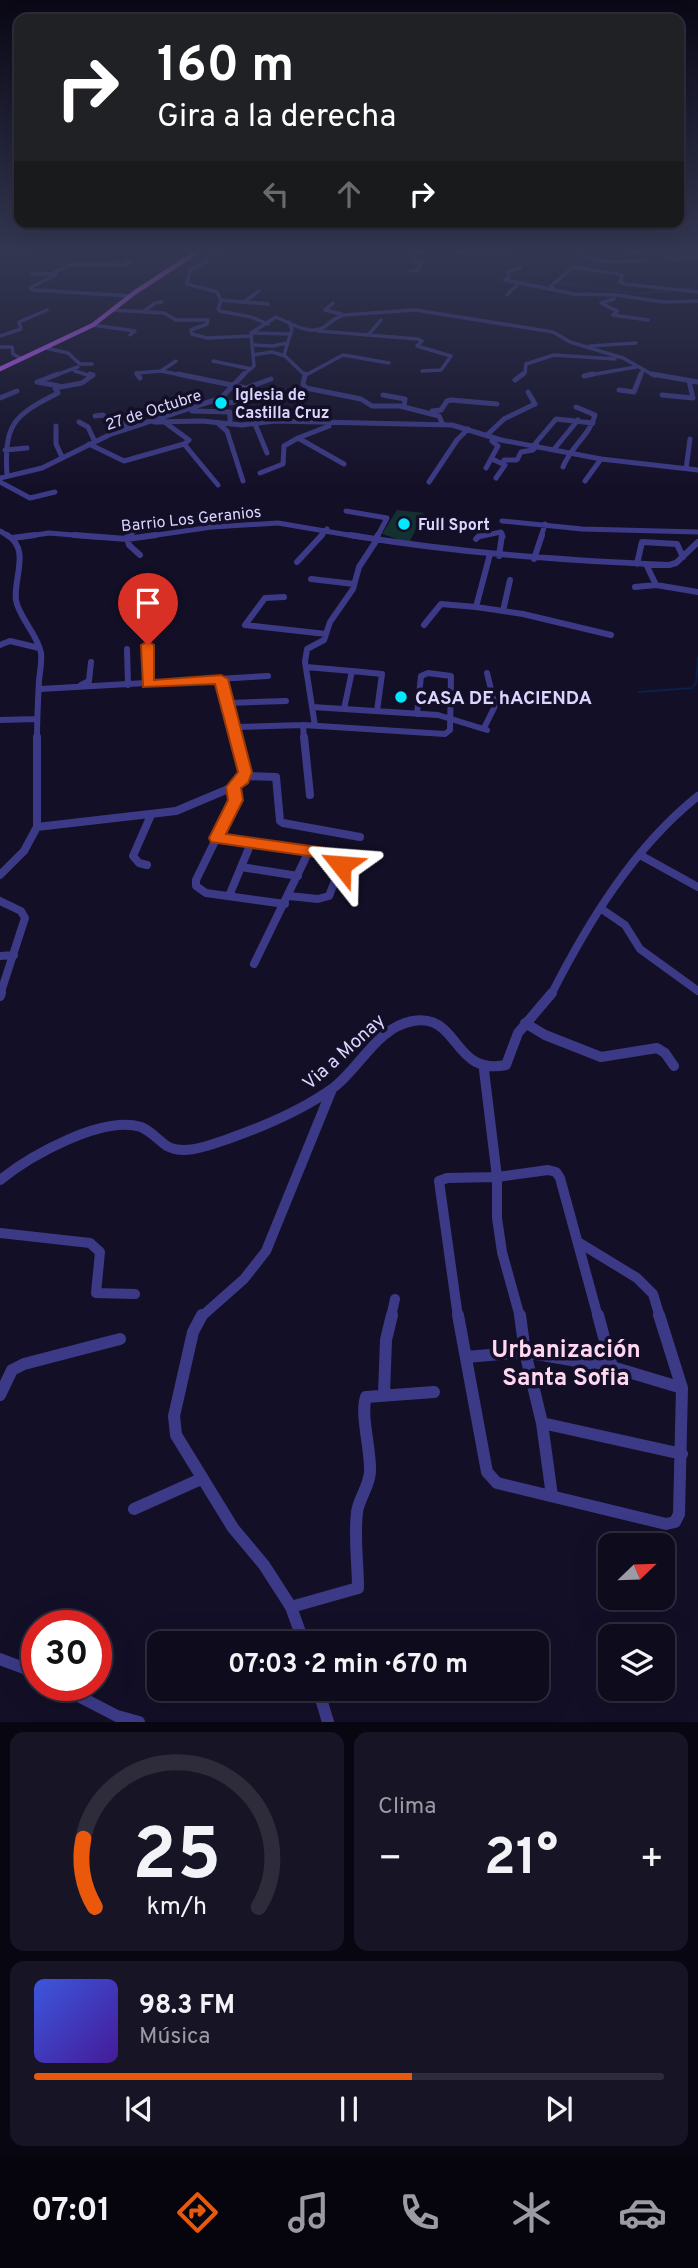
<!DOCTYPE html>
<html lang="es">
<head>
<meta charset="utf-8">
<style>
	:root { --surface:#0e0b1d; --page:#171426; --text:#f1f3f6; --muted:#9b9ba4; --line:#2e2b3b; --accent:#ea580c }
	body { margin:0; font-family:Overpass,sans-serif; background:var(--page); color:var(--text); height:100vh; display:flex; flex-direction:column; font-size:26px; white-space:nowrap }
	* { box-sizing:border-box; margin:0 }
	p { font-size:23px; color:var(--muted) }
	.icon { flex:none; width:38px; height:38px; fill:none; stroke:currentColor; stroke-width:2; stroke-linecap:round; stroke-linejoin:round }
	.map { position:relative; height:1722px; overflow:hidden }
	.panel { display:flex; flex-direction:column; gap:10px; padding:10px; background:#080610; flex:1 }
	.panel>* { flex:none }
	.guide { position:absolute; left:14px; top:14px; width:670px; height:214px; border-radius:14px; box-shadow:0 7px 28px #0002,0 0 0 2px var(--line); background:#202124; color:#fff; overflow:hidden }
	.needle { width:46px; rotate:67deg }
	.buttons { position:absolute; left:598px; top:1533px; display:grid; gap:14px }
	.buttons a { display:grid; place-items:center; width:77px; height:77px; border-radius:14px; background:var(--surface); box-shadow:0 7px 28px #0002,0 0 0 2px var(--line); font-size:35px }
	.speed { position:absolute; left:21px; top:1610px; display:flex; gap:14px; font-size:35px; font-weight:700; text-align:center }
	.speed>* { display:grid; place-content:center; width:91px; height:91px; border-radius:50%; background:var(--surface); box-shadow:0 7px 28px #0002,0 0 0 2px var(--line); line-height:1 }
	.speed .limit { border:10px solid #d22; background:#fff; color:#111 }
	.pin { position:absolute; display:grid; place-items:center; width:60px; height:60px; color:#fff; margin:-72px -30px; border-radius:50% 50% 50% 0; rotate:-45deg; box-shadow:0 0 7px #0007 }
	.pin .icon { rotate:45deg }
	.me { position:absolute; width:77px; margin:-38px; rotate:298deg; stroke-linejoin:round; filter:drop-shadow(0 0 5px #0008) }
	.turn { display:flex; align-items:center; gap:24px; height:147px; padding:0 28px; font-size:32px }
	.turn .icon { width:91px; height:91px; stroke-width:2.5 }
	.turn b { display:block; font-size:49px; line-height:60px }
	.lanes { display:flex; align-items:center; height:66px; padding:0 28px; background:#0003; justify-content:center; gap:35px; direction:ltr }
	.lanes .off { opacity:.35 }
	.big { font-size:52px; font-weight:700; line-height:1.1 }
	.panel .widget { flex:1; display:flex; flex-direction:column; justify-content:center; gap:10px; min-width:0; padding:0 24px; border-radius:14px; background:var(--page) }
	.panel .dial { align-items:center; gap:0 }
	.dial svg { height:182px; overflow:visible; fill:none; stroke:var(--line); stroke-width:7; stroke-linecap:round; text-anchor:middle }
	.dial text { fill:var(--text); stroke:none }
	.song { display:flex; align-items:center; gap:21px }
	.cover { width:84px; height:84px; border-radius:10px; background:linear-gradient(135deg,hsl(230 70% 55%),hsl(260 70% 35%)) }
	.played { height:7px; border-radius:4px; background:linear-gradient(90deg,var(--accent) 60%,var(--line) 60%) }
	.keys { display:flex; justify-content:space-around; direction:ltr }
	.heat { display:flex; justify-content:space-between; align-items:center; font-size:38px; direction:ltr }
	.panel .tiles { flex:1; display:grid; gap:10px; grid-template-columns:1fr 1fr }
	.widget:last-child { grid-column:span 2 }
	.trip { position:absolute; left:147px; top:1631px; width:402px; height:70px; border-radius:14px; background:var(--surface); box-shadow:0 7px 28px #0002,0 0 0 2px var(--line); font-weight:700; line-height:70px; text-align:center }
	.menu { display:flex; height:112px; justify-content:space-around; align-items:center; background:#06040c; color:var(--muted) }
	.menu .icon { width:49px; height:49px }
	.menu .selected { color:var(--accent) }
	.menu b { font-size:32px; color:var(--text) }
	.map>svg:first-child { display:block }
	.green { fill:#123130 }
	.lines { fill:none; stroke-linecap:round; stroke-linejoin:round }
	.stream { stroke:#0a2046; stroke-width:2 }
	.minor-far5 { stroke:#3c3a87; stroke-width:3.5 }
	.minor-far4 { stroke:#3c3a87; stroke-width:5 }
	.minor-far3 { stroke:#3c3a87; stroke-width:6 }
	.minor-far2 { stroke:#3c3a87; stroke-width:8 }
	.minor-far1 { stroke:#3c3a87; stroke-width:10 }
	.minor { stroke:#3c3a87; stroke-width:12 }
	.major { stroke:#c05cff; stroke-width:4.5 }
	.route { fill:#ea580c; stroke:#983908; stroke-width:2 }
	.poi-dot { fill:#01e9ff; stroke:#130f27; stroke-width:2.5 }
	.labels { text-anchor:middle; stroke-width:7; stroke-linejoin:round; paint-order:stroke }
	.far-poi-label { font-size:16px; font-weight:bold; fill:#dad5ff; stroke:#130f27; text-anchor:start }
	.far-street-label { font-size:16px; fill:#dad5ff; stroke:#130f27 }
	.poi-label { font-size:19px; font-weight:bold; fill:#dad5ff; stroke:#130f27; text-anchor:start }
	.street-label { font-size:19px; fill:#dad5ff; stroke:#130f27 }
	.near-neighbourhood-label { font-size:24px; font-weight:bold; fill:#ffd7f1; stroke:#130f27 }
</style>
</head>
<body>
<div class="map">
<svg width="698" height="1722" viewBox="0 0 698 1722">
	<rect width="100%" height="100%" fill="#130f27"/>
	<path class="green" d="M397,510L424,513L409,543L382,534Z"/>
	<g class="lines">
		<path class="stream" d="M557,283L634,293L672,291
			M681,289L696,288L693,282L698,280
			M639,692L692,688L696,683L698,657"/>
		<path class="minor-far5" d="M227,248L205,258L206,262L190,270L187,284L217,292L221,301L218,309L220,311L251,317L268,324
			M455,248L454,250L459,252L510,256
			M589,248L698,257
			M576,250C598,268 623,260 648,260
			M659,256L678,260
			M521,267L507,272L509,276L505,280L574,294L616,295L663,302L698,301
			M410,271L418,270L421,263L414,261L411,252H424V248
			M53,273L73,264L124,265L130,261
			M32,274H57L30,288L32,290L131,296
			M557,291L551,286L573,267L623,275L620,282L624,284L698,292
			M507,295L519,283
			M614,299L601,303L617,311L613,315L648,320
			M220,300L268,304
			M244,302L259,291
			M333,303L325,310L341,314
			M112,310L164,313L176,320H208L207,324L191,330L192,334L207,338L251,336
			M143,312L155,303L162,302
			M289,322L292,329L284,355L306,376
			M93,325L135,331L130,335
			M318,331L418,339L422,341L417,346L451,356L441,370L422,371
			M251,333L291,334
			M369,334L381,320
			M0,336L21,329L19,322L47,310
			M254,345L273,346L287,343
			M590,346L636,343
			M0,347H12L13,354L22,359
			M46,348L68,353L80,364H92
			M253,355L272,352L285,356
			M213,361L251,369
			M75,371L91,376
			M161,371L176,361
			M306,375L343,355L389,363
			M53,376L78,367
			M139,376L136,373L161,371L187,376
			M242,376L254,366L251,333L276,317C288,322 307,334 320,329C329,326 332,318 344,315L415,310L553,332L570,342L623,358L655,376
			M521,376L525,373L526,364L554,355L615,359
			M584,376L636,367
			M640,376L643,370"/>
		<path class="minor-far4" d="M58,374L37,382L59,386
			M137,374L140,378
			M178,374L246,388L271,379
			M305,374L303,384L306,388L361,399L372,406H400L439,416L443,425
			M652,374L698,382
			M584,376L593,374
			M515,380L523,374
			M619,390L634,392L641,374
			M383,395L405,399L404,406
			M662,395L693,398L689,381
			M0,398L17,391
			M221,398L227,403L249,400L246,392
			M192,411L230,412V424
			M432,411L441,410L447,401L451,400L497,404
			M95,416L103,415L110,422H121L128,428
			M163,421L189,440L184,444
			M79,422L88,427L95,442
			M154,422L202,421L242,425L275,421L452,425L501,440L601,459L698,470
			M219,424L227,431L243,481
			M255,424L267,453
			M56,426V444L62,457
			M329,426L298,438L344,464
			M487,435L504,419L535,404L528,392
			M89,444L124,461L184,444L218,485
			M534,445L556,419L593,423
			M555,448L578,420
			M5,450L27,448
			M492,459L505,465L496,478
			M504,460H517L521,452L533,450L537,445
			M563,467C571,446 590,435 595,415L576,407
			M486,468L498,446L492,441L494,439
			M686,469L690,439
			M260,473L283,464L284,446L298,438
			M7,476C4,425 12,416 58,393L55,388L82,383L93,375L90,374
			M0,478L42,468L111,434L221,398L244,374
			M585,481L601,459
			M0,482L30,498L55,492
			M429,482L457,440L468,429
			M346,511L387,518L377,537
			M502,521L582,529L698,532
			M0,531L10,537
			M22,537L49,533L97,537
			M127,537L150,520
			M143,537L212,527L278,523L360,537
			M320,537L327,529
			M478,537L501,532L503,537
			M541,537L545,524"/>
		<path class="minor-far3" d="M7,535C31,549 13,579 16,600C18,616 38,635 41,653C42,661 40,672 39,680C38,700 37,719 37,739
			M74,535L127,539L156,535
			M130,535L127,537L129,545L140,555
			M350,535C456,553 561,560 669,565L676,563L698,542
			M12,538L35,535
			M376,538L378,535
			M476,539L480,535
			M490,554L476,607L523,614L611,635
			M499,556L502,535
			M534,559L542,535
			M297,562L322,535
			M637,564L642,542L677,544L683,557
			M311,579L354,584
			M656,585L698,592
			M635,587L656,585L646,564
			M284,597L265,598L245,625L326,634
			M503,611L510,580
			M424,625L441,604L476,607
			M0,645L10,641L39,648
			M148,645V684
			M127,649L128,685
			M306,667L352,671L344,709
			M352,671L382,674L377,711
			M221,679L238,739
			M81,685L89,681L91,662
			M40,689L268,676
			M229,703L286,701
			M312,707L438,715L487,730
			M0,720L37,719
			M303,725L304,739
			M315,726L305,662L307,649L324,640L330,622L353,589L359,567L378,538
			M235,727L303,725L445,734L450,730L451,676L428,673L421,676L417,714
			M484,728L495,706L487,673"/>
		<path class="minor-far2" d="M304,737L310,795
			M244,776L276,777L280,821L283,823L360,837
			M233,787L235,800L196,880V886L206,893L285,904
			M37,827L176,811L233,787L243,779L245,772L237,737
			M217,838L339,857L341,865L329,896L318,899L289,896
			M640,855L698,887
			M147,865L139,863L133,856L151,815
			M241,867L298,876
			M0,875L24,851L37,827V737
			M229,896L251,843
			M0,901L21,911L25,918L0,995
			M603,910L625,925L640,949L698,991
			M0,956L14,955
			M254,964L309,851
			M551,995C588,922 634,847 698,796"/>
		<path class="minor-far1" d="M0,996L1,993
			M525,1023L545,1035L601,1057L657,1048L665,1053L674,1066
			M0,1180C30,1156 102,1115 141,1127C151,1131 158,1140 167,1146C184,1156 210,1145 228,1139C265,1126 301,1111 333,1088C360,1068 377,1027 413,1021C460,1013 452,1076 506,1065L518,1033L552,993
			M0,1233L90,1243L100,1252L96,1293L135,1294
			M578,1242L637,1278L653,1294L660,1317
			M201,1317L244,1279L266,1251L332,1089
			M391,1317L395,1299
			M458,1317L439,1181L447,1178L497,1177L484,1070
			M520,1317L502,1252L497,1218V1177L548,1170L556,1172L560,1178L598,1317"/>
		<path class="minor" d="M202,1315L193,1332L174,1416L176,1435L233,1528L264,1565L291,1607L304,1643
			M458,1315L487,1472L497,1483L666,1524L675,1522L679,1514L682,1388L659,1315
			M520,1315L525,1352L542,1423L552,1496
			M598,1315L612,1367
			M466,1357L525,1352L612,1367L682,1388
			M384,1394L386,1340L392,1315
			M0,1395L12,1370L24,1364L120,1339
			M542,1423L682,1454
			M134,1509L201,1479
			M291,1607L358,1588C358,1564 354,1537 357,1512C359,1498 369,1487 370,1472C371,1448 360,1416 366,1397L434,1392
			M0,1659L37,1673
			M57,1685L117,1716L139,1722
			M318,1689L328,1722"/>
		<path class="major" d="M0,369L93,325L134,293L203,248"/>
	</g>
	<linearGradient id="sky" x2="0" y2="1"><stop stop-color="#0a0815"/><stop offset="0.51" stop-color="#333752"/><stop offset="1" stop-color="#333752" stop-opacity="0"/></linearGradient>
	<rect width="698" height="489" fill="url(#sky)"/>
	<path class="route" d="M148,641L154,645V680L221,675L228,679L252,772L248,783L241,788L243,800L226,834L339,850L349,859L347,869H336L330,859L211,842L209,838L228,800L226,787L238,772L215,684L143,687L141,645Z"/>
	<g class="poi-dot">
		<circle cx="221" cy="403" r="7"/>
		<circle cx="404" cy="524" r="7"/>
		<circle cx="401" cy="697" r="7"/>
	</g>
	<g class="labels">
		<g class="far-poi-label">
			<text x="235" y="400">Iglesia de<tspan x="235" dy="18">Castilla Cruz</tspan></text>
			<text x="418" y="530">Full Sport</text>
		</g>
		<g class="far-street-label">
			<text transform="translate(153 409) rotate(-18)" y="6">27 de Octubre</text>
			<text transform="translate(191 518) rotate(-6)" y="6">Barrio Los Geranios</text>
		</g>
		<g class="poi-label">
			<text x="415" y="704">CASA DE hACIENDA</text>
		</g>
		<g class="street-label">
			<text transform="translate(343 1051) rotate(-42)" y="7">Via a Monay</text>
		</g>
		<g class="near-neighbourhood-label">
			<text x="566" y="1357">Urbanización<tspan x="566" dy="28">Santa Sofia</tspan></text>
		</g>
	</g>
</svg>
<div class="buttons">
<a><svg class="needle" viewBox="-14 -14 28 28"><path d="M0-13l5 13h-10z" fill="#e53935"/><path d="M0 13l5-13h-10z" fill="#9b9ba4"/></svg></a>
<a><svg class="icon" aria-label="layers" viewBox="0 0 24 24"><path d="M12 4l9 5-9 5-9-5zM3 14l9 5 9-5"/></svg></a>
</div>
<div class="speed"><div class="limit">30</div></div>
<div class="pin" style="left:148px;top:645px;background:#d93025"><svg class="icon" aria-label="arrive" viewBox="0 0 24 24"><path d="M6 21V4h12l-3 4 3 4H6"/></svg></div>
<svg class="me" style="left:341px;top:865px" viewBox="-20 -20 40 40"><path d="M0-17L14 15 0 8-14 15z" fill="#ea580c" stroke="#fff" stroke-width="4"/></svg>
<div class="trip">07:03 · 2 min · 670 m</div>
<div class="guide">
<div class="turn"><svg class="icon" aria-label="right" viewBox="0 0 24 24"><path d="M7 20v-9h11M14 6l5 5-5 5"/></svg><div><b>160 m</b>Gira a la derecha</div></div>
<div class="lanes"><svg class="icon off" aria-label="left" viewBox="0 0 24 24"><path d="M17 20v-9H6M10 6l-5 5 5 5"/></svg><svg class="icon off" aria-label="ahead" viewBox="0 0 24 24"><path d="M12 20V5M6 11l6-6 6 6"/></svg><svg class="icon" aria-label="right" viewBox="0 0 24 24"><path d="M7 20v-9h11M14 6l5 5-5 5"/></svg></div>
</div>
</div>
<section class="panel">
<div class="tiles">
<div class="widget dial"><svg viewBox="0 0 100 80">
<path d="M14 69A42 42 0 1 1 86 69"/>
<path d="M14 69A42 42 0 0 1 9 39" stroke="#ea580c"/>
<text x="50" y="56" font-size="32" font-weight="700">25</text>
<text x="50" y="72" font-size="11">km/h</text>
</svg></div>
<div class="widget"><p>Clima</p>
<div class="heat"><a>−</a><b class="big">21°</b><a>+</a></div>
</div>
<div class="widget">
<div class="song"><i class="cover"></i><div><b>98.3 FM</b><p>Música</p></div></div>
<div class="played"></div>
<div class="keys"><svg class="icon" aria-label="previous" viewBox="0 0 24 24"><path d="M18 5L8 12l10 7zM5 5v14"/></svg><svg class="icon" aria-label="pause" viewBox="0 0 24 24"><path d="M8 5v14M16 5v14"/></svg><svg class="icon" aria-label="next" viewBox="0 0 24 24"><path d="M6 5l10 7-10 7zM19 5v14"/></svg></div>
</div>
</div>
</section>
<nav class="menu">
<b>07:01</b>
<svg class="icon selected" aria-label="directions" viewBox="0 0 24 24"><path d="M12 3l9 9-9 9-9-9zM9 14v-3h6M13 9l2 2-2 2"/></svg>
<svg class="icon" aria-label="music" viewBox="0 0 24 24"><path d="M9 18V5l10-2v13"/><circle cx="6" cy="18" r="3"/><circle cx="16" cy="16" r="3"/></svg>
<svg class="icon" aria-label="phone" viewBox="0 0 24 24"><path d="M5 4h4l2 5-3 2q2 4 5 5l2-3 5 2v4C11 20 4 13 5 4z"/></svg>
<svg class="icon" aria-label="climate" viewBox="0 0 24 24"><path d="M12 3v18M4 7l16 10M4 17L20 7"/></svg>
<svg class="icon" aria-label="car" viewBox="0 0 24 24"><path d="M5 17H2v-5l4-1 3-4h7l3 4 3 1v5h-3M9 17h6M6 11h13"/><circle cx="7" cy="17" r="2"/><circle cx="17" cy="17" r="2"/></svg>
</nav>
</body>
</html>
